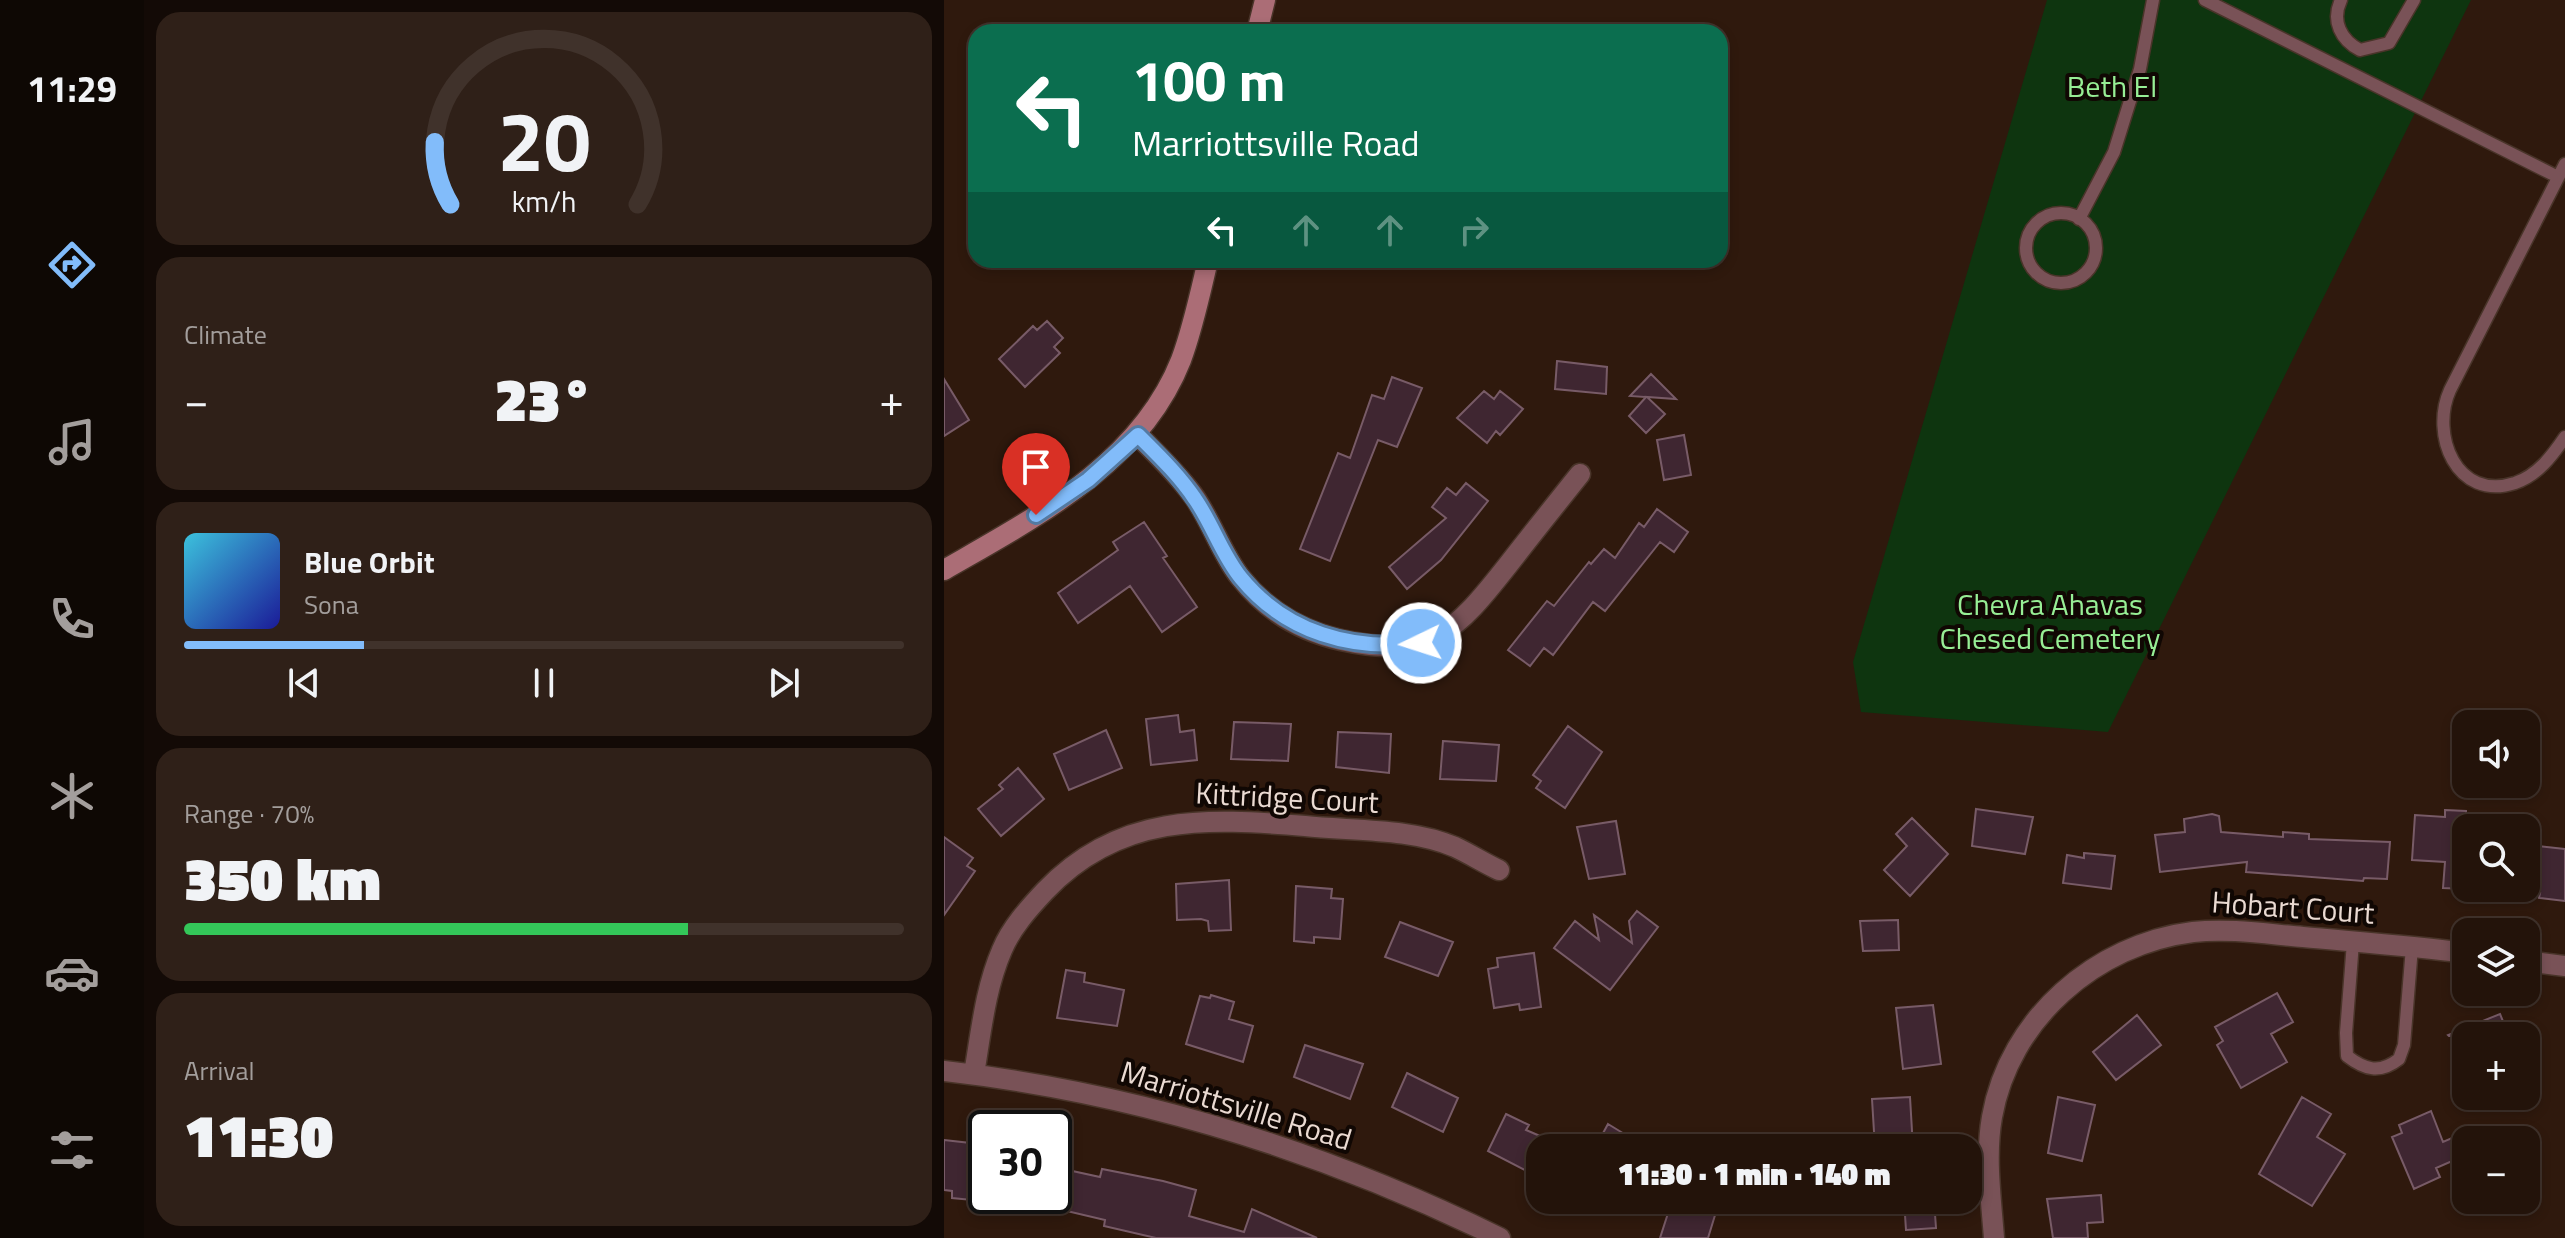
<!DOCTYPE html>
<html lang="en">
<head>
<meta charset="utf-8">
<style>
	:root { --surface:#23130a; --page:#2f2018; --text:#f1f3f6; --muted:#a39e9c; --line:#40322b; --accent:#82bcfa }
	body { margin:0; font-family:"Titillium Web",sans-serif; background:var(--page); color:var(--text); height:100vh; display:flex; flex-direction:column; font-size:30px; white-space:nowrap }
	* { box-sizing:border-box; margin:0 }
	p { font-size:26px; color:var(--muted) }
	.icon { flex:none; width:44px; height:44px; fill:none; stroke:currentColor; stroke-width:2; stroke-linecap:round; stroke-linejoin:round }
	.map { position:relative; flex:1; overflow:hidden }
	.details { display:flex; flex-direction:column; gap:12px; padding:12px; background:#130a06; width:800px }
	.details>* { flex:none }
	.banner { position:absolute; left:24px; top:24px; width:760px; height:244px; border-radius:24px; box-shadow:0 4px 12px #0003,0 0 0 2px var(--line); background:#0b6e4f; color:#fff; overflow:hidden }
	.controls { position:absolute; left:1508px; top:710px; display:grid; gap:16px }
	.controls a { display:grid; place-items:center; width:88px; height:88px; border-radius:16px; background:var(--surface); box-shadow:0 4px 12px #0003,0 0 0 2px var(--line); font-size:40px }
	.speed { position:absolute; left:24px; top:1110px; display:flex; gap:16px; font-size:40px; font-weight:700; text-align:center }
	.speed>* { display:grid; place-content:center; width:104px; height:104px; border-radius:50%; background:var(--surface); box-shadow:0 4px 12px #0003,0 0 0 2px var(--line); line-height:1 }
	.speed .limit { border:4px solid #111; border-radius:12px; background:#fff; color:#111 }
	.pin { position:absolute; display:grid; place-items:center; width:68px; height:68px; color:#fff; margin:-82px -34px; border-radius:50% 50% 50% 0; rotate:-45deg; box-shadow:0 0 8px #0007 }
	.pin .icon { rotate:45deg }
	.me { position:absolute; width:88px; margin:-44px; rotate:266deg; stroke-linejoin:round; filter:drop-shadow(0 0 6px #0008) }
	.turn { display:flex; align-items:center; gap:28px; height:168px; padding:0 32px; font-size:36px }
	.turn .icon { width:104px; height:104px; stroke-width:2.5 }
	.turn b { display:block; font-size:56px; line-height:68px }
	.lanes { display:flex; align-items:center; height:76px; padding:0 32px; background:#0003; justify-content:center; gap:40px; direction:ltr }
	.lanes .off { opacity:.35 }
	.big { font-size:60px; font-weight:800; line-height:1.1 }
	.details .widget { flex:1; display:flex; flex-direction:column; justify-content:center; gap:12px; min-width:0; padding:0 28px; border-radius:24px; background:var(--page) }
	.details .dial { align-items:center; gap:0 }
	.dial svg { height:208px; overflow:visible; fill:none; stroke:var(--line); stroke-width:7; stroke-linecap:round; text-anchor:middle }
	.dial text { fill:var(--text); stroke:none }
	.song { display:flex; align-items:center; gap:24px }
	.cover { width:96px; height:96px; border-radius:12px; background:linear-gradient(135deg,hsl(190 70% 55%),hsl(240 70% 35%)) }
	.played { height:8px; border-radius:4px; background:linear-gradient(90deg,var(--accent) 25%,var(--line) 25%) }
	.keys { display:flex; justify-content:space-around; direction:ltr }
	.heat { display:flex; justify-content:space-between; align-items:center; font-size:44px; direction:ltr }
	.charge { height:12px; border-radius:6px; background:linear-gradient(90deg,#34c759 70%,var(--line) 0) }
	.trip { position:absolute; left:582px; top:1134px; width:456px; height:80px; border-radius:24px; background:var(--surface); box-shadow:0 4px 12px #0003,0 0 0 2px var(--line); font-weight:800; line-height:80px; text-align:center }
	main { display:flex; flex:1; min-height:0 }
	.tabs { display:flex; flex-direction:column; width:144px; justify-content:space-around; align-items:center; background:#0e0804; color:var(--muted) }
	.tabs .icon { width:56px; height:56px }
	.tabs .selected { color:var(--accent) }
	.tabs b { font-size:36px; color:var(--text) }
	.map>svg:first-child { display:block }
	.green { fill:#0e350f }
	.building { fill:#3f2631; stroke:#785b67; stroke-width:2 }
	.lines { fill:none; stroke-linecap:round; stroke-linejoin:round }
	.lane-casing { stroke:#493429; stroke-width:15 }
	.street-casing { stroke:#493429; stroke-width:23 }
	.secondary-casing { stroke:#493429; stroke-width:23 }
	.lane { stroke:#795257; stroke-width:12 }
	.street { stroke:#795257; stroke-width:20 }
	.secondary { stroke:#ab6d76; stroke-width:20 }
	.route-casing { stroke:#547aa2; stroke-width:20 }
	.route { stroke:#82bcfa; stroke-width:14 }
	.labels { text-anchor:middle; stroke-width:8; stroke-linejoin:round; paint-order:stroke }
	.park-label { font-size:30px; fill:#97ee95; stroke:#100703 }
	.street-label { font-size:30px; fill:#eadad2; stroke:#100703 }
</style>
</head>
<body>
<main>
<nav class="tabs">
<b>11:29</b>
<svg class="icon selected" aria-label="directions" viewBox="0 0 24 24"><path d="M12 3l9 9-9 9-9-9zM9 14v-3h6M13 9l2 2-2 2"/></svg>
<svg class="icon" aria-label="music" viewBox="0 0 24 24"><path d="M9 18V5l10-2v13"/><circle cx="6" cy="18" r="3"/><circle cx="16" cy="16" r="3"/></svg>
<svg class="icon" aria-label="phone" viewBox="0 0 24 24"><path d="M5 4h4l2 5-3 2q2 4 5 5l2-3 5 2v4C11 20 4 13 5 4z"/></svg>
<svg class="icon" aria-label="climate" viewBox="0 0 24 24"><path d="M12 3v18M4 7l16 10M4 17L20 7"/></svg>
<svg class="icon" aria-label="car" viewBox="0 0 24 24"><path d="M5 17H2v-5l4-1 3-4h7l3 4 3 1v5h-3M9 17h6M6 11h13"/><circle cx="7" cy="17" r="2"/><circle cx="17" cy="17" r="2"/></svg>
<svg class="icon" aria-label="filters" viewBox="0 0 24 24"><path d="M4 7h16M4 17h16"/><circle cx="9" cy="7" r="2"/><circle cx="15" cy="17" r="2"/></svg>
</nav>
<section class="details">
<div class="widget dial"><svg viewBox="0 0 100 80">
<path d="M14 69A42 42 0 1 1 86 69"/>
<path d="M14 69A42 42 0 0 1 8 45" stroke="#82bcfa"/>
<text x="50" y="56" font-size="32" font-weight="700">20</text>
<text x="50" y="72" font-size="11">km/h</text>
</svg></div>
<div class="widget"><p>Climate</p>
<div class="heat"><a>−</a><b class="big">23°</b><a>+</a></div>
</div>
<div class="widget">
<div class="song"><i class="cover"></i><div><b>Blue Orbit</b><p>Sona</p></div></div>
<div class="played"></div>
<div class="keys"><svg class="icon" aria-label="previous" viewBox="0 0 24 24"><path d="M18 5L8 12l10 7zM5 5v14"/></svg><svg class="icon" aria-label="pause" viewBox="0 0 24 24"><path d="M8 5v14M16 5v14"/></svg><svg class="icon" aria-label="next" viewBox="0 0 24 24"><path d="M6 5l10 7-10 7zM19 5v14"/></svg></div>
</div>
<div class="widget"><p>Range · 70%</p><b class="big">350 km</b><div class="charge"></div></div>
<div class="widget"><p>Arrival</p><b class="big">11:30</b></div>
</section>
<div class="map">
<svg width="1621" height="1238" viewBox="0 0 1621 1238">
	<rect width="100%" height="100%" fill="#2f190d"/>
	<path class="green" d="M1103,0H1527L1164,732L917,712L909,662Z"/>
	<path class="building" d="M103,321L119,338L110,347L116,353L81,387L55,359L89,326L93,330Z
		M613,361L663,367L662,394L611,389Z
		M707,374L732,399L703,397L721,414L702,433L685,416L702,397L686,396Z
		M448,377L478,388L453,447L434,440L386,561L356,549L394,453L406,458L428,395L440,399Z
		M0,379L25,420L0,436Z
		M540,391L550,399L556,391L579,409L556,435L552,431L543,443L513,418Z
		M740,435L747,475L720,480L713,440Z
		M522,483L544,501L497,560L463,589L445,567L502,518L488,507L503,488L512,495Z
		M713,509L744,532L730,552L716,542L661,611L649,602L609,655L600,648L586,666L564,650L603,601L610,606L645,562L647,564L660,549L671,558L695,523L700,527Z
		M200,522L223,556L219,558L253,607L218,632L186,586L134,623L114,593L174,550L169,542Z
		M234,715L236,732L250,730L253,760L207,765L202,719Z
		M290,722L347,724L344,761L287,759Z
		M624,726L658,752L621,808L592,788L597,781L589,775Z
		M162,730L178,768L125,790L110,754Z
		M394,732L447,734L445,773L392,767Z
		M499,741L555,745L552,781L496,779Z
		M74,768L100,799L57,836L34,809L59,789L55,785Z
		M1032,809L1089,817L1081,854L1028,846Z
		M1501,810L1522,811V889L1499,888L1501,862L1468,860L1471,815L1501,817Z
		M1268,814L1275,816L1277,832L1339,837V832L1365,834V839L1446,842L1443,879L1420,878L1419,881L1302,872L1303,862L1216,872L1211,835L1241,832L1240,819Z
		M968,818L1004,854L966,896L940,870L963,846L952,834Z
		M672,821L681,874L645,879L633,827Z
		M0,837L29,858L23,866L31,871L0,915Z
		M1585,845L1621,849V901L1595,898L1596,893L1582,892Z
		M1140,853L1171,856L1167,889L1119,883L1123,855L1140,858Z
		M285,880L287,930L265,931L264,921L257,919L233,920L232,884Z
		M352,886L388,889L387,898L399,899L396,939L370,937V943L350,941Z
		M693,911L714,927L666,990L610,948L631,921L655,940L650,915L688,943L685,921Z
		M954,920L955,950L919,951L916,921Z
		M456,922L509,942L494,976L441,957Z
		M590,953L597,1007L576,1010L575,1004L550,1008L544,969L554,967L553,958Z
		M122,970L141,973L140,982L180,990L173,1026L113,1018Z
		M1333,993L1349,1022L1327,1034L1343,1062L1297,1088L1273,1045L1279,1041L1271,1027Z
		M267,995L290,1002L285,1019L309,1026L299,1062L242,1044L256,996L266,998Z
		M989,1005L997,1064L959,1069L952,1008Z
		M1556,1014L1565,1036H1505L1504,1035Z
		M1193,1015L1217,1045L1172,1080L1149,1052Z
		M361,1045L419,1064L406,1099L350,1077Z
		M463,1073L514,1098L499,1132L448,1107Z
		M966,1097L969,1148H931L928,1099Z
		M1114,1097L1151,1105L1138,1161L1104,1153Z
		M1358,1097L1387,1114L1373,1137L1401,1154L1368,1206L1315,1174Z
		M1487,1111L1499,1142L1522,1132V1155L1492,1168L1496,1177L1470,1189L1448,1137L1458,1133L1455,1125Z
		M562,1114L585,1125L582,1130L596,1136V1178L544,1151Z
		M664,1124L682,1135L674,1148H651Z
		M0,1140L35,1144L28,1200L8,1198V1191L0,1190Z
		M110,1167L156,1177L158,1169L219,1181L252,1190L245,1216L300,1232L308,1209L373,1238H212L160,1226L161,1220L110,1208Z
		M1157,1195L1159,1222L1143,1223L1144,1238H1109L1103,1199Z
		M960,1200H990L992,1228L962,1230Z
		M727,1204L752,1212L754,1206L772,1212L764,1238H716Z"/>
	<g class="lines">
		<defs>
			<path id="lane" d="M1261,0L1614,177
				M1397,0C1387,21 1397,40 1416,50L1445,43L1470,0
				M1621,164L1506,390C1486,434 1512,502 1571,483C1594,475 1608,456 1621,437
				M1082 248a35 35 0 1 1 70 0a35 35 0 1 1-70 0Z
				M1135,219L1170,152L1196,69L1209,0
				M1409,942L1402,1033L1403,1056C1421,1070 1436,1074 1455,1059L1460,1045L1468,947"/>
			<path id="street" d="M194,435C213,455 235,475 251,498C268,523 278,554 296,577C322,610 357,631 397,640C487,660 512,631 564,565C588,534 612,504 636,474
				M1582,961L1621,966
				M0,1071C194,1093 381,1152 556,1238
				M30,1074C37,1033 41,989 58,950C67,928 85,908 101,891C175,813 262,818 361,826C409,831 467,828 511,847C526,854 540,863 555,870
				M1050,1238C1047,1198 1041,1156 1048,1117C1065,1019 1152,944 1249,932C1285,928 1323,934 1359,937C1413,942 1468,946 1522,953"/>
			<path id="secondary" d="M313,32L321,0
				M0,570C92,517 196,464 237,360C249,328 256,294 264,260"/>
		</defs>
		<use href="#lane" class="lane-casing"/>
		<use href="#street" class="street-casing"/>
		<use href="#secondary" class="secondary-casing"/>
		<use href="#lane" class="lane"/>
		<use href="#street" class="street"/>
		<use href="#secondary" class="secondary"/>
	</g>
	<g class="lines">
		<defs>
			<path id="route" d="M92,515L144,480L194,435C214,455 235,475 251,499C268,523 278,555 297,578C342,633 408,651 477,643"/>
		</defs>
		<use href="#route" class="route-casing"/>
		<use href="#route" class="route"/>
	</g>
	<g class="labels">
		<g class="park-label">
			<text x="1168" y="97">Beth El</text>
			<text x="1106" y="615">Chevra Ahavas<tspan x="1106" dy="34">Chesed Cemetery</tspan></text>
		</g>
		<g class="street-label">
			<text transform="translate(343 798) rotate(3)" y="10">Kittridge Court</text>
			<text transform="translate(1349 908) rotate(4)" y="10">Hobart Court</text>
			<text transform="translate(292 1106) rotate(17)" y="10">Marriottsville Road</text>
		</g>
	</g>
</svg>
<div class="controls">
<a><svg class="icon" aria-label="sound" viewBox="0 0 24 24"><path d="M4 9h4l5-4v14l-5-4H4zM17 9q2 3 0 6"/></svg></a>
<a><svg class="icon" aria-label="search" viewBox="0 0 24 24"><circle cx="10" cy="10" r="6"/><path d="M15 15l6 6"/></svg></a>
<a><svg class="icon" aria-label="layers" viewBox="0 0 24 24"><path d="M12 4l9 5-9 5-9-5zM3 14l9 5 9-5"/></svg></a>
<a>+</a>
<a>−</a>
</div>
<div class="speed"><div class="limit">30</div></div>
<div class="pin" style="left:92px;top:515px;background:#d93025"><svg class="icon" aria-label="arrive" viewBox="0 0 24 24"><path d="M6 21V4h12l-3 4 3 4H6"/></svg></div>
<svg class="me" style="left:477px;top:643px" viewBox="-20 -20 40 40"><circle r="17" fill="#82bcfa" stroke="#fff" stroke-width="3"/><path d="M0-11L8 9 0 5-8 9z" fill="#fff"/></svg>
<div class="trip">11:30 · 1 min · 140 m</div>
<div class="banner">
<div class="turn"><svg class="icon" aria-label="left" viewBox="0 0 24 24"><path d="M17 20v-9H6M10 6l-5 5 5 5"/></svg><div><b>100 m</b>Marriottsville Road</div></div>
<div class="lanes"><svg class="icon" aria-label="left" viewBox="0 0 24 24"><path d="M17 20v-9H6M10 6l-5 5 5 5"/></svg><svg class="icon off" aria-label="ahead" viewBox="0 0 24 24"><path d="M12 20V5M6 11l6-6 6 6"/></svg><svg class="icon off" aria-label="ahead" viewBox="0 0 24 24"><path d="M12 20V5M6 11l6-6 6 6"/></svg><svg class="icon off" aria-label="right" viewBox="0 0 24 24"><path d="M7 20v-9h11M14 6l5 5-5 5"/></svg></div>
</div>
</div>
</main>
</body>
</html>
